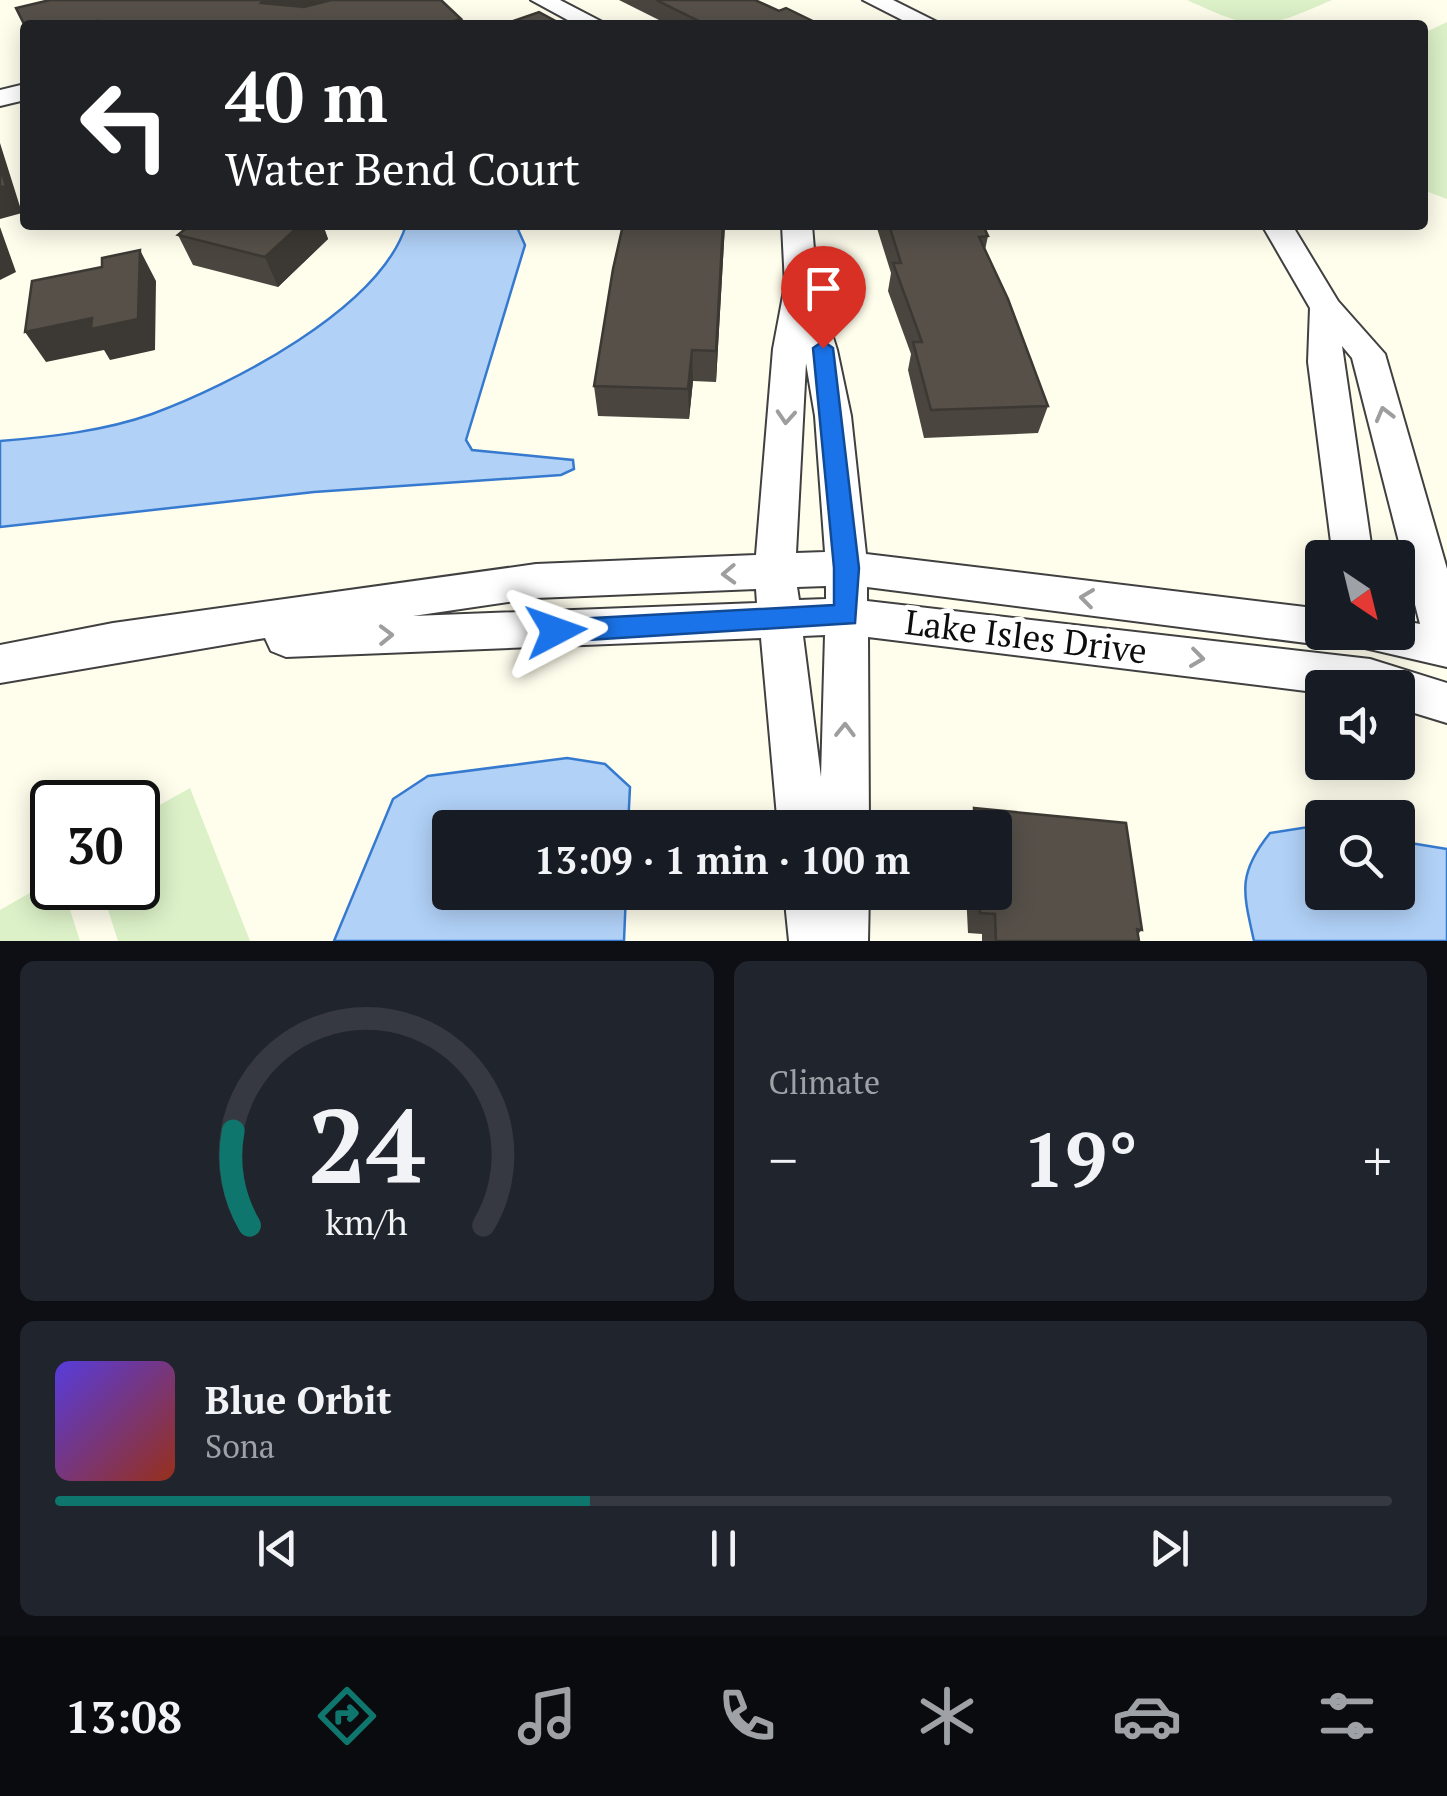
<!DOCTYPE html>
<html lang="en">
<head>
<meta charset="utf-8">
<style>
	:root { --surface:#171b24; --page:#20242c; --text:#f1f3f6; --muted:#9ea1a6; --line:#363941; --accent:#0f766e }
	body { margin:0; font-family:"PT Serif",serif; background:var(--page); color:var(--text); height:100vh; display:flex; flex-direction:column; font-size:38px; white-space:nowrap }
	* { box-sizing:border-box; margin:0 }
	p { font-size:32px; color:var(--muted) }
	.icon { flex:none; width:55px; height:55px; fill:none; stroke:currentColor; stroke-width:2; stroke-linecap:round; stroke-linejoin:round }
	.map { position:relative; height:941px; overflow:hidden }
	.panel { display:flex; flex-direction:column; gap:20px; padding:20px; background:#0d0f14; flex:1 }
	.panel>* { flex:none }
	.banner { position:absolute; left:20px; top:20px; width:1408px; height:210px; border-radius:10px; box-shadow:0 5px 25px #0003; background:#202124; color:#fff; overflow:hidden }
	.needle { width:65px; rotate:145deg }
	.controls { position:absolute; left:1305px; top:540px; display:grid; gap:20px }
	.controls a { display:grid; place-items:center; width:110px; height:110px; border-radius:10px; background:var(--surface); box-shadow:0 5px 25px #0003; font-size:50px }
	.speed { position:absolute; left:30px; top:780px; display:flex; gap:20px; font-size:50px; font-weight:700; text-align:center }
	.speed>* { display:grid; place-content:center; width:130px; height:130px; border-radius:50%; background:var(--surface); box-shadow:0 5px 25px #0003; line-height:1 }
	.speed .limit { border:5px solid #111; border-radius:15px; background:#fff; color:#111 }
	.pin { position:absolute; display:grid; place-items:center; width:85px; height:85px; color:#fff; margin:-102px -42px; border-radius:50% 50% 50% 0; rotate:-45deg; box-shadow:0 0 10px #0007 }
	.pin .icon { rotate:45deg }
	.me { position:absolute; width:110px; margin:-55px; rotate:86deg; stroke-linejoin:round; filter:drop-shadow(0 0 8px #0008) }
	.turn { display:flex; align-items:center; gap:35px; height:210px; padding:0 40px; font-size:45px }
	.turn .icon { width:130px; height:130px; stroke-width:2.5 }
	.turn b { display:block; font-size:70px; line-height:85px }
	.big { font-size:75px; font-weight:700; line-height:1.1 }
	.panel .tile { flex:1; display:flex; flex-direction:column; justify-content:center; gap:15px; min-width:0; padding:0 35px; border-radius:15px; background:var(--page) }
	.panel .dial { align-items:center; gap:0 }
	.dial svg { height:260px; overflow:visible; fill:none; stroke:var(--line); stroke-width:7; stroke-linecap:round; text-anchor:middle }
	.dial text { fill:var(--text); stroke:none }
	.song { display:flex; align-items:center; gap:30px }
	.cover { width:120px; height:120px; border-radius:15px; background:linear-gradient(135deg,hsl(250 70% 55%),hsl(10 70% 35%)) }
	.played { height:10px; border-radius:5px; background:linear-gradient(90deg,var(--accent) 40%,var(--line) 40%) }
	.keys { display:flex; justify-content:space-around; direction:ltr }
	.heat { display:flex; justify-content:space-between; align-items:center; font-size:55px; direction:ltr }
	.panel .tiles { flex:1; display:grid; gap:20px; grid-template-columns:1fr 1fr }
	.tile:last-child { grid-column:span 2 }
	.trip { position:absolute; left:432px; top:810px; width:580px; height:100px; border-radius:10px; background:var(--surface); box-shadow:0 5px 25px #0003; font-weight:700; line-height:100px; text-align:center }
	.tab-bar { display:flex; height:160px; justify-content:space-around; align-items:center; background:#090b0e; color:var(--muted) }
	.tab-bar .icon { width:70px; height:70px }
	.tab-bar .on { color:var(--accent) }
	.tab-bar b { font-size:45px; color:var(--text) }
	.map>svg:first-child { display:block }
	.pitch { fill:#dcf1c8 }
	.water { fill:#b1d1f7; stroke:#367ad0; stroke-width:2.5 }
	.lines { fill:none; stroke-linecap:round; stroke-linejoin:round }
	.minor-casing { stroke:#404040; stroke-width:4 }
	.minor { fill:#fff; fill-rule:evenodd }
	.wall { fill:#4a453f }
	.shaded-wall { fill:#3c3833 }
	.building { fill:#565049; stroke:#3c3833; stroke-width:2.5 }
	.oneway { stroke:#9e9e9e }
	.route { fill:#1a73e8; stroke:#114b97; stroke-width:2.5 }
	.labels { text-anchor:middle; stroke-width:10; stroke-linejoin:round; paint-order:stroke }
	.street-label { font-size:35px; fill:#0d0d0d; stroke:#fff }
</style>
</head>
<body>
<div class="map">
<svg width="1447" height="941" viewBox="0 0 1447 941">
	<rect width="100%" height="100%" fill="#fffeed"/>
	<path class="pitch" d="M1187,0H1332C1261,31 1257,32 1187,0Z
		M1447,22V199L1423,190L1422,34Z
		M190,788L250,941H118L101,888H138V817Z
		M52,880V888H63L80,941H0V910Z"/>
	<path class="water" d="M406,225H516L525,245L466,440L472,450L573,460L574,469L561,475L314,492L0,527V441C50,437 104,431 152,414C229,386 380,309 406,225Z
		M567,758L605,764L630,787L628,827L450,828V892L626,893L624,941H334L393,799L428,776Z
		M1315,826L1322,828V892H1398V841L1447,849V941H1254C1243,892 1237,874 1270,833Z"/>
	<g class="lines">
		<defs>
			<path id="minor" d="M531,0H560L608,25H577Z
				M863,0H893L943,25H912Z
				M25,84V100L0,106V90Z
				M782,225H812L817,286L837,350L851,416L866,554L1322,609V632H1341L1337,640L1322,645L867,587V601L1370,659L1447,683V723L1398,708V688H1322V693L868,637L869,828H778L761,638L286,657L271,651L265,638L0,683V645L113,623L536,564L756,555L773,349L785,285ZM806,363L815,416L825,552L796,553ZM826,586V599L799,600L797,587ZM756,589L757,603L413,616L536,598ZM825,635L821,777L803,636Z
				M1262,225H1292L1338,301L1385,354L1447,569V667L1352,645L1346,632H1398V620L1420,624L1352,358L1342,346L1373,558H1333L1308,362L1310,308Z
				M784,892H869L868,941H789Z"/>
		</defs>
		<use href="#minor" class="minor-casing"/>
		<use href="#minor" class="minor"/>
	</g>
	<path class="wall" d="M619,0H755L779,11L821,25H669Z
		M190,225H323L328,239L278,287L193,265L178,235Z
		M623,225H725L716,382L693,381L689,419L598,416L594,386Z
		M876,225H983L988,236L985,250L1048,406L1038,433L924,438L908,370L911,354L888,291L891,273Z
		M974,808L1142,930L1138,934L1139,941H982V934L968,933L966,892H995V828H965Z"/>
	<path class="shaded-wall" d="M263,0H339L275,16L261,3Z
		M461,19L462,25H440Z
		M0,143L22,213L0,219Z
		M300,225H323L328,239L278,287L265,257Z
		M723,225H725L716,382V351Z
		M0,227L16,272L0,280Z
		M140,250L156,281L155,350L110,360L104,350L46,362L25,332Z
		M692,350L693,381L689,419L688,389Z"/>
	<path class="building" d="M50,0H263L261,3L304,7L331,0H441L461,19L440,25H99L97,21L82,25L25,26L16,8Z
		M656,0H755L779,11L786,8L821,25H707Z
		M539,12L563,25H502Z
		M0,167L6,186L0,187Z
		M190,225H300L265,257L178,235Z
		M623,225H723L716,351L692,350L688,389L594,386L613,269Z
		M889,225H983L988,236L979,237L1008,299L1048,406L931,410L913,342H922L893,263H901Z
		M140,250L138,319L91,329L92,318L25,332L32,281L102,267V258Z
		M974,808L1126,823L1142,930L1137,929L1139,941H996L995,914L980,913L979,892H995V828H975Z"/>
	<defs><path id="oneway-chevron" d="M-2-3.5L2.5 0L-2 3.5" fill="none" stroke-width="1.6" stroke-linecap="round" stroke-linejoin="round" transform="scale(2.5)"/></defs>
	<g class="oneway">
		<use href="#oneway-chevron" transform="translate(1384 414) rotate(-105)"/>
		<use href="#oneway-chevron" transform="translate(786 417) rotate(94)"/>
		<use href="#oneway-chevron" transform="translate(729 574) rotate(178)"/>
		<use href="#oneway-chevron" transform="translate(1087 598) rotate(-173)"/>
		<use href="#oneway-chevron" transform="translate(386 635) rotate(-1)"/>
		<use href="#oneway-chevron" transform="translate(1197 658) rotate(7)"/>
		<use href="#oneway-chevron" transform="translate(845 730) rotate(-89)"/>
	</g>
	<path class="route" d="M823,341L833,348L859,568L855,623L556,642L547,639L543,631L547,623L556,620L834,605V568L813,348Z"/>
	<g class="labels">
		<g class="street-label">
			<text transform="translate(1026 637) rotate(7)" y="12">Lake Isles Drive</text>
		</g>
	</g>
</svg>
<div class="controls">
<a><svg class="needle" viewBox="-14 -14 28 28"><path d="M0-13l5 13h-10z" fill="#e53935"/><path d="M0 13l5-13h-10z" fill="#9ea1a6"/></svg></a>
<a><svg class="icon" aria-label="sound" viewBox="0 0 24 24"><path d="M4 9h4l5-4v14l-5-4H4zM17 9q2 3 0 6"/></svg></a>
<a><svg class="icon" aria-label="search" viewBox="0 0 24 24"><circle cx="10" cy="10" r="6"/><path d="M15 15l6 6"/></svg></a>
</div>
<div class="speed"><div class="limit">30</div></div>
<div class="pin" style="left:823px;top:348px;background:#d93025"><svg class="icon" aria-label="arrive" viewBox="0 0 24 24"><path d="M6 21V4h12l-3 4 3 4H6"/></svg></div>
<svg class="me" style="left:556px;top:631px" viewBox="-20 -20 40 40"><path d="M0-17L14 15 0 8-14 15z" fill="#1a73e8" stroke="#fff" stroke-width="4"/></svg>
<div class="trip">13:09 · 1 min · 100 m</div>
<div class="banner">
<div class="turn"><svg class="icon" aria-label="left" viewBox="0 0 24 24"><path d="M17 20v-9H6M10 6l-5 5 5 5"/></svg><div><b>40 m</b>Water Bend Court</div></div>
</div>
</div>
<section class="panel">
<div class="tiles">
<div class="tile dial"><svg viewBox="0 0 100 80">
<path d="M14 69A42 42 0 1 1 86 69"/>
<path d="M14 69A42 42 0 0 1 9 40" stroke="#0f766e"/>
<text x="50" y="56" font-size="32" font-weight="700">24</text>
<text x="50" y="72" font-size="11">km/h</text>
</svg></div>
<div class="tile"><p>Climate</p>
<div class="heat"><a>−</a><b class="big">19°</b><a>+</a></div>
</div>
<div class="tile">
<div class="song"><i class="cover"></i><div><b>Blue Orbit</b><p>Sona</p></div></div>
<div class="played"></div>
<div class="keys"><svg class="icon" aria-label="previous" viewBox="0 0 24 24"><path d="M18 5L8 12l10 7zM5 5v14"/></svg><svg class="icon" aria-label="pause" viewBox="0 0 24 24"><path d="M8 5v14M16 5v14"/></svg><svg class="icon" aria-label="next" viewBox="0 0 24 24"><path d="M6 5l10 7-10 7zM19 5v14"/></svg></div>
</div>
</div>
</section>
<nav class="tab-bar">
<b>13:08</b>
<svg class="icon on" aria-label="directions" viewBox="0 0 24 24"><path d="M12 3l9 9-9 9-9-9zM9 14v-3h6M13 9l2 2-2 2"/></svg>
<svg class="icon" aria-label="music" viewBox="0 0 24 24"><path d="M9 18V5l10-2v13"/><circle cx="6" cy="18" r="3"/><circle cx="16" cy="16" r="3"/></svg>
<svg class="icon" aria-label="phone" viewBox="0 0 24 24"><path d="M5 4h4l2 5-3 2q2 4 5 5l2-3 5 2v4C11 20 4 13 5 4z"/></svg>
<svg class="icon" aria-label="climate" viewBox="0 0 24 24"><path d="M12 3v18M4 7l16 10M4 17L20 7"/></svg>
<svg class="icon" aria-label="car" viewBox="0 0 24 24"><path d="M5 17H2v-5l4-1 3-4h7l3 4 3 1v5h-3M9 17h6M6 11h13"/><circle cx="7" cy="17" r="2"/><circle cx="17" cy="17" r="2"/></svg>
<svg class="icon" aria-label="filters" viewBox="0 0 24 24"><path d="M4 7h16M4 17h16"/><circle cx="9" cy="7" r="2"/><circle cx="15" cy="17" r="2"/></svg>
</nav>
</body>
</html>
